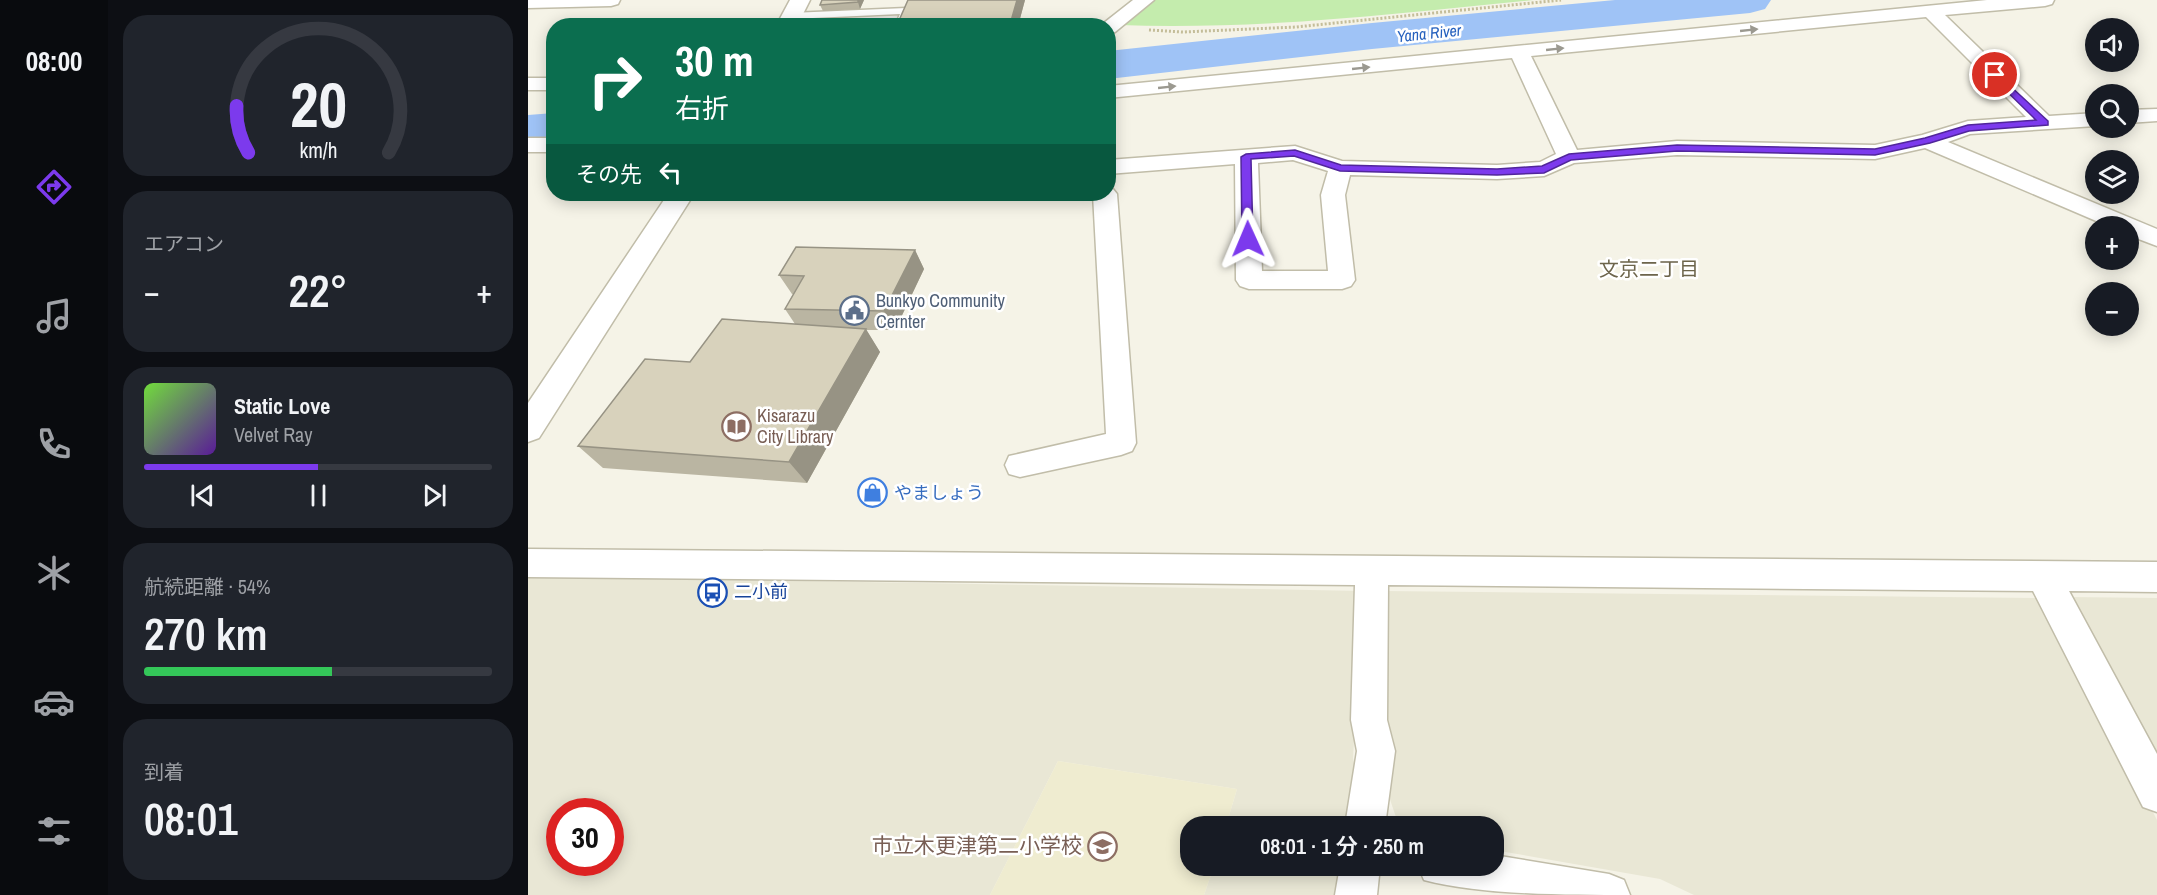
<!DOCTYPE html>
<html lang="ja">
<head>
<meta charset="utf-8">
<style>
	:root { --surface:#171b24; --page:#20242c; --text:#f1f3f6; --muted:#9ea1a6; --line:#363941; --accent:#7c3aed }
	body { margin:0; font-family:"Archivo Narrow","Noto Sans JP",sans-serif; background:var(--page); color:var(--text); height:100vh; display:flex; flex-direction:column; font-size:22px; white-space:nowrap }
	* { box-sizing:border-box; margin:0 }
	p { font-size:20px; color:var(--muted) }
	.icon { flex:none; width:33px; height:33px; fill:none; stroke:currentColor; stroke-width:2; stroke-linecap:round; stroke-linejoin:round }
	.map { position:relative; flex:1; overflow:hidden }
	.drawer { display:flex; flex-direction:column; gap:15px; padding:15px; background:#0d0f14; width:420px }
	.drawer>* { flex:none }
	.banner { position:absolute; left:18px; top:18px; width:570px; height:183px; border-radius:24px; box-shadow:0 3px 15px #0003; background:#0b6e4f; color:#fff; overflow:hidden }
	.controls { position:absolute; left:1557px; top:18px; display:grid; gap:12px }
	.controls a { display:grid; place-items:center; width:54px; height:54px; border-radius:50%; background:var(--surface); box-shadow:0 3px 15px #0003; font-size:30px }
	.speed { position:absolute; left:18px; top:798px; display:flex; gap:12px; font-size:30px; font-weight:700; text-align:center }
	.speed>* { display:grid; place-content:center; width:78px; height:78px; border-radius:50%; background:var(--surface); box-shadow:0 3px 15px #0003; line-height:1 }
	.speed .limit { border:9px solid #d22; background:#fff; color:#111 }
	.pin { position:absolute; display:grid; place-items:center; width:51px; height:51px; color:#fff; margin:-26px; border:3px solid #fff; border-radius:50%; box-shadow:0 2px 6px #0007 }
	.me { position:absolute; width:66px; margin:-33px; rotate:359deg; stroke-linejoin:round; filter:drop-shadow(0 0 4px #0008) }
	.turn { display:flex; align-items:center; gap:21px; height:126px; padding:0 30px; font-size:27px }
	.turn .icon { width:78px; height:78px; stroke-width:2.5 }
	.turn b { display:block; font-size:42px; line-height:51px }
	.then { display:flex; align-items:center; height:57px; padding:0 30px; background:#0003; gap:12px; font-size:22px }
	.big { font-size:45px; font-weight:600; line-height:1.1 }
	.drawer .tile { flex:1; display:flex; flex-direction:column; justify-content:center; gap:9px; min-width:0; padding:0 21px; border-radius:24px; background:var(--page) }
	.drawer .dial { align-items:center; gap:0 }
	.dial svg { height:156px; overflow:visible; fill:none; stroke:var(--line); stroke-width:7; stroke-linecap:round; text-anchor:middle }
	.dial text { fill:var(--text); stroke:none }
	.song { display:flex; align-items:center; gap:18px }
	.cover { width:72px; height:72px; border-radius:9px; background:linear-gradient(135deg,hsl(100 70% 55%),hsl(270 70% 35%)) }
	.played { height:6px; border-radius:3px; background:linear-gradient(90deg,var(--accent) 50%,var(--line) 50%) }
	.keys { display:flex; justify-content:space-around; direction:ltr }
	.heat { display:flex; justify-content:space-between; align-items:center; font-size:33px; direction:ltr }
	.charge { height:9px; border-radius:4px; background:linear-gradient(90deg,#34c759 54%,var(--line) 0) }
	.trip { position:absolute; left:652px; top:816px; width:324px; height:60px; border-radius:24px; background:var(--surface); box-shadow:0 3px 15px #0003; font-weight:600; line-height:60px; text-align:center }
	main { display:flex; flex:1; min-height:0 }
	.tabs { display:flex; flex-direction:column; width:108px; justify-content:space-around; align-items:center; background:#090b0e; color:var(--muted) }
	.tabs .icon { width:42px; height:42px }
	.tabs .active { color:var(--accent) }
	.tabs b { font-size:27px; color:var(--text) }
	.map>svg:first-child { display:block }
	.residential { fill:#e9e7d5; fill-rule:evenodd }
	.education { fill:#efecd0 }
	.green { fill:#c4ecad }
	.parking { fill:#e6e4e0 }
	.lines { fill:none; stroke-linecap:round; stroke-linejoin:round }
	.river { fill:#9fc3f6; fill-rule:evenodd }
	.service-casing { stroke:#c1bda9; stroke-width:3 }
	.minor-casing { stroke:#c1bda9; stroke-width:3 }
	.tertiary-casing { stroke:#c1bda9; stroke-width:3 }
	.path { stroke:#c4bd99; stroke-width:3; stroke-dasharray:2 2; stroke-linecap:butt }
	.service { fill:#fff; fill-rule:evenodd }
	.minor { fill:#fff; fill-rule:evenodd }
	.tertiary { fill:#fff; fill-rule:evenodd }
	.wall { fill:#bab5a2 }
	.shaded-wall { fill:#979384 }
	.building { fill:#d8d2bc; stroke:#979384; stroke-width:1.5 }
	.oneway { fill:#9b9990 }
	.route { fill:#7c3aed; stroke:#51269a; stroke-width:1.5 }
	.labels { text-anchor:middle; stroke-width:5; stroke-linejoin:round; paint-order:stroke }
	.far-water-label { font-size:16px; font-style:italic; fill:#2661be; stroke:#fff }
	.service-label { font-size:18px; fill:#4e5e75; stroke:#fff; text-anchor:start }
	.education-label { font-size:18px; fill:#785e54; stroke:#fff; text-anchor:start }
	.shop-label { font-size:18px; fill:#366cbe; stroke:#fff; text-anchor:start }
	.transit-label { font-size:18px; fill:#164399; stroke:#fff; text-anchor:start }
	.neighbourhood-label { font-size:20px; fill:#6d654c; stroke:#fff }
	.near-education-label { font-size:21px; fill:#785e54; stroke:#fff; text-anchor:end }
</style>
</head>
<body>
<main>
<nav class="tabs">
<b>08:00</b>
<svg class="icon active" aria-label="directions" viewBox="0 0 24 24"><path d="M12 3l9 9-9 9-9-9zM9 14v-3h6M13 9l2 2-2 2"/></svg>
<svg class="icon" aria-label="music" viewBox="0 0 24 24"><path d="M9 18V5l10-2v13"/><circle cx="6" cy="18" r="3"/><circle cx="16" cy="16" r="3"/></svg>
<svg class="icon" aria-label="phone" viewBox="0 0 24 24"><path d="M5 4h4l2 5-3 2q2 4 5 5l2-3 5 2v4C11 20 4 13 5 4z"/></svg>
<svg class="icon" aria-label="climate" viewBox="0 0 24 24"><path d="M12 3v18M4 7l16 10M4 17L20 7"/></svg>
<svg class="icon" aria-label="car" viewBox="0 0 24 24"><path d="M5 17H2v-5l4-1 3-4h7l3 4 3 1v5h-3M9 17h6M6 11h13"/><circle cx="7" cy="17" r="2"/><circle cx="17" cy="17" r="2"/></svg>
<svg class="icon" aria-label="filters" viewBox="0 0 24 24"><path d="M4 7h16M4 17h16"/><circle cx="9" cy="7" r="2"/><circle cx="15" cy="17" r="2"/></svg>
</nav>
<section class="drawer">
<div class="tile dial"><svg viewBox="0 0 100 80">
<path d="M14 69A42 42 0 1 1 86 69"/>
<path d="M14 69A42 42 0 0 1 8 45" stroke="#7c3aed"/>
<text x="50" y="56" font-size="32" font-weight="700">20</text>
<text x="50" y="72" font-size="11">km/h</text>
</svg></div>
<div class="tile"><p>エアコン</p>
<div class="heat"><a>−</a><b class="big">22°</b><a>+</a></div>
</div>
<div class="tile">
<div class="song"><i class="cover"></i><div><b>Static Love</b><p>Velvet Ray</p></div></div>
<div class="played"></div>
<div class="keys"><svg class="icon" aria-label="previous" viewBox="0 0 24 24"><path d="M18 5L8 12l10 7zM5 5v14"/></svg><svg class="icon" aria-label="pause" viewBox="0 0 24 24"><path d="M8 5v14M16 5v14"/></svg><svg class="icon" aria-label="next" viewBox="0 0 24 24"><path d="M6 5l10 7-10 7zM19 5v14"/></svg></div>
</div>
<div class="tile"><p>航続距離 · 54%</p><b class="big">270 km</b><div class="charge"></div></div>
<div class="tile"><p>到着</p><b class="big">08:01</b></div>
</section>
<div class="map">
<svg width="1629" height="895" viewBox="0 0 1629 895">
	<rect width="100%" height="100%" fill="#f5f3e7"/>
	<path class="residential" d="M0,576L835,591L825,758L833,797L827,826H698L709,789L530,761L462,895H0ZM32,812H82V862H32Z
		M856,591L1515,598L1629,820V895H1166L1132,879L966,850V826H871L852,770Z
		M1540,597L1629,598V773Z
		M686,866H820L814,895H676Z"/>
	<path class="education" d="M530,761L709,789L698,826H663V866H686L676,895H462Z"/>
	<path class="green" d="M625,0H1005C866,14 731,30 591,25Z"/>
	<path class="parking" d="M370,16L366,25H288L291,19Z"/>
	<g class="lines">
		<path class="river" d="M1087,0H1243L1237,9L1222,13L844,49L580,79V51L844,23Z
			M26,113V143L0,145V115Z"/>
		<defs>
			<path id="service" d="M378,8L383,11L377,26H367L372,14L263,19L258,16L263,13Z"/>
			<path id="minor" d="M0,0H92L90,4L83,6L0,8Z
				M605,0H626L587,32L580,34V26H572Z
				M1459,0H1526L1524,4L1517,6L1417,15L1521,116L1568,113V126L1442,134L1420,142L1629,229V246L1600,235V226H1580L1397,148L1347,159L1149,155L1046,163L1016,176L969,179L822,175L817,195L827,280L823,286L814,289H721L712,286L708,280L707,164L580,174V160L767,146L814,161L969,165L1012,162L1028,154L984,58L580,98V86ZM1398,17L1498,117L1440,121L1394,135L1347,145L1149,141L1049,150L1003,56ZM765,160L800,171L793,195L800,271H734L730,163Z
				M0,78H26V90H0Z
				M1629,109V121L1600,123V110Z
				M0,138H26V152H0Z
				M580,187L585,189L589,194L608,443L604,451L593,455L492,477L481,474L477,465L481,456L578,434L565,194H580Z
				M0,549L1629,562V592L1541,591L1629,754V812L1615,807L1505,591L860,585L859,720L867,751L857,826H817L829,751L823,720L827,585L0,577Z
				M966,855L1081,874L1096,880L1102,895C1039,895 953,895 896,880L890,866H966Z
				M812,866H852L849,895H807Z"/>
			<path id="tertiary" d="M262,0H282L269,26H248Z
				M140,194H166L11,438L0,442V403Z"/>
		</defs>
		<use href="#service" class="service-casing"/>
		<use href="#minor" class="minor-casing"/>
		<use href="#tertiary" class="tertiary-casing"/>
		<path class="path" d="M621,30L655,32L768,27L1033,0"/>
		<use href="#service" class="service"/>
		<use href="#minor" class="minor"/>
		<use href="#tertiary" class="tertiary"/>
	</g>
	<path class="wall" d="M336,0L332,9L295,11L292,5Z
		M497,0L490,26L369,25Z
		M387,250L396,269L367,330H338L352,352L279,483L75,468L50,446L162,362L267,324L257,309L265,294H264L251,275Z"/>
	<path class="shaded-wall" d="M330,0H336L332,9L330,2Z
		M489,0H497L490,26H484L483,21Z
		M387,250L396,269L367,330L356,311Z
		M338,329L352,352L279,483L261,462Z"/>
	<path class="building" d="M294,0H330V2L292,5Z
		M380,0H489L483,21L369,25Z
		M268,247L387,250L356,311L257,309L276,276L251,275Z
		M194,319L338,329L261,462L50,446L117,359L162,362Z"/>
	<defs><path id="oneway-solid" d="M-6-.8H1V-3.2L6.5 0L1 3.2V.8H-6Z" transform="scale(1.5)"/></defs>
	<g class="oneway">
		<use href="#oneway-solid" transform="translate(1221 30) rotate(-6)"/>
		<use href="#oneway-solid" transform="translate(1027 49) rotate(-6)"/>
		<use href="#oneway-solid" transform="translate(833 68) rotate(-6)"/>
		<use href="#oneway-solid" transform="translate(639 87) rotate(-6)"/>
	</g>
	<path class="route" d="M1467,72L1520,121V125L1441,131L1402,143L1347,155L1149,151L1043,160L1016,173L969,175L812,171L766,156L723,159L725,239L720,243L714,239L713,157L718,154L767,150L813,165L969,169L1014,166L1041,154L1149,145L1347,149L1397,138L1440,125L1508,120L1464,77V73Z"/>
	<defs>
		<symbol id="civic-ring" viewBox="-11 -11 22 22"><circle r="9.5" fill="#fff" stroke="#5c6f8a" stroke-width="1.5"/><path d="M-.6-6.5H3V-4.5H.6V-3L4-1V1h2V6H-6V1h2V-1L-.6-3ZM-1.2 2.5V6h2.4V2.5Z" fill="#5c6f8a"/></symbol>
		<symbol id="library-ring" viewBox="-11 -11 22 22"><circle r="9.5" fill="#fff" stroke="#8d6e63" stroke-width="1.5"/><path d="M-6-4Q-3-5.5-.7-3.5V5Q-3 3-6 4ZM6-4Q3-5.5 .7-3.5V5Q3 3 6 4Z" fill="#8d6e63"/></symbol>
		<symbol id="shop-ring" viewBox="-11 -11 22 22"><circle r="9.5" fill="#fff" stroke="#3f7fe0" stroke-width="1.5"/><path d="M-5-2.5h2.3a2.7 3.5 0 0 1 5.4 0H5L5.5 6h-11ZM-1.5-2.5h3a1.5 2.3 0 0 0-3 0Z" fill="#3f7fe0"/></symbol>
		<symbol id="bus-ring" viewBox="-11 -11 22 22"><circle r="9.5" fill="#fff" stroke="#1a4fb4" stroke-width="1.5"/><path d="M-5-6H5V4H4V6H2V4H-2V6H-4V4H-5ZM-3.5-4V0h7V-4ZM-3.5 1.2v1.5H-2V1.2ZM2 1.2v1.5H3.5V1.2Z" fill="#1a4fb4"/></symbol>
		<symbol id="school-ring" viewBox="-11 -11 22 22"><circle r="9.5" fill="#fff" stroke="#8d6e63" stroke-width="1.5"/><path d="M0-5L7-2L0 1L-7-2ZM-4 1L0 2.5L4 1V4Q0 6-4 4Z" fill="#8d6e63"/></symbol>
	</defs>
	<g fill-rule="evenodd">
		<use href="#civic-ring" x="310" y="294" width="33" height="33"/>
		<use href="#library-ring" x="192" y="410" width="33" height="33"/>
		<use href="#shop-ring" x="328" y="476" width="33" height="33"/>
		<use href="#bus-ring" x="168" y="576" width="33" height="33"/>
		<use href="#school-ring" x="558" y="830" width="33" height="33"/>
	</g>
	<g class="labels">
		<g class="far-water-label">
			<text transform="translate(901 33) rotate(-6)" y="6">Yana River</text>
		</g>
		<g class="service-label">
			<text x="348" y="307">Bunkyo Community<tspan x="348" dy="21">Cernter</tspan></text>
		</g>
		<g class="education-label">
			<text x="229" y="422">Kisarazu<tspan x="229" dy="21">City Library</tspan></text>
		</g>
		<g class="shop-label">
			<text x="366" y="499">やましょう</text>
		</g>
		<g class="transit-label">
			<text x="206" y="598">二小前</text>
		</g>
		<g class="neighbourhood-label">
			<text x="1121" y="276">文京二丁目</text>
		</g>
		<g class="near-education-label">
			<text x="554" y="853">市立木更津第二小学校</text>
		</g>
	</g>
</svg>
<div class="controls">
<a><svg class="icon" aria-label="sound" viewBox="0 0 24 24"><path d="M4 9h4l5-4v14l-5-4H4zM17 9q2 3 0 6"/></svg></a>
<a><svg class="icon" aria-label="search" viewBox="0 0 24 24"><circle cx="10" cy="10" r="6"/><path d="M15 15l6 6"/></svg></a>
<a><svg class="icon" aria-label="layers" viewBox="0 0 24 24"><path d="M12 4l9 5-9 5-9-5zM3 14l9 5 9-5"/></svg></a>
<a>+</a>
<a>−</a>
</div>
<div class="speed"><div class="limit">30</div></div>
<div class="pin" style="left:1467px;top:75px;background:#d93025"><svg class="icon" aria-label="arrive" viewBox="0 0 24 24"><path d="M6 21V4h12l-3 4 3 4H6"/></svg></div>
<svg class="me" style="left:720px;top:239px" viewBox="-20 -20 40 40"><path d="M0-17L14 15 0 8-14 15z" fill="#7c3aed" stroke="#fff" stroke-width="4"/></svg>
<div class="trip">08:01 · 1 分 · 250 m</div>
<div class="banner">
<div class="turn"><svg class="icon" aria-label="right" viewBox="0 0 24 24"><path d="M7 20v-9h11M14 6l5 5-5 5"/></svg><div><b>30 m</b>右折</div></div>
<div class="then">その先<svg class="icon" aria-label="left" viewBox="0 0 24 24"><path d="M17 20v-9H6M10 6l-5 5 5 5"/></svg></div>
</div>
</div>
</main>
</body>
</html>
